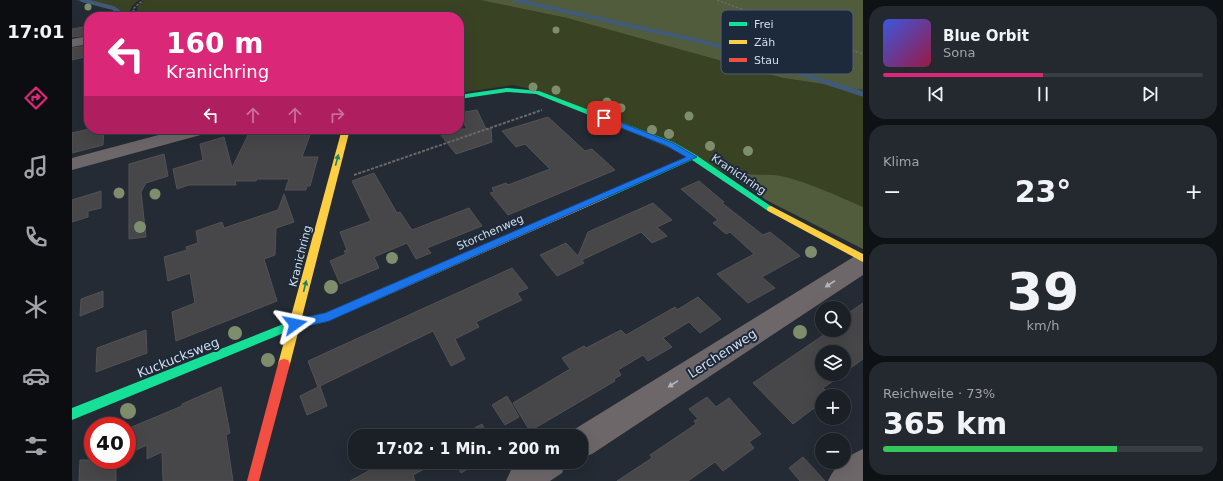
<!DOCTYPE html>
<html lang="de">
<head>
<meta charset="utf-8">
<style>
	:root { --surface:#1b2027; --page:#24282f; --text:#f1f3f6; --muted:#a0a3a7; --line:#393e44; --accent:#db2777 }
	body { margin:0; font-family:"DejaVu Sans",sans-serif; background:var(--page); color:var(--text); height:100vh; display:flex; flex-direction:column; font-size:15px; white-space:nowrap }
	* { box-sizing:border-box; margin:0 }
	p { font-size:13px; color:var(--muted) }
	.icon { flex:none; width:22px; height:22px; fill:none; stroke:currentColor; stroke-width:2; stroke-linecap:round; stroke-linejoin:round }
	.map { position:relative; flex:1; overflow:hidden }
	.details { display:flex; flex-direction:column; gap:6px; padding:6px; background:#0f1215; width:360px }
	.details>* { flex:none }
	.guide { position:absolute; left:12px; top:12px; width:380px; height:122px; border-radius:16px; box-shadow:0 4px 16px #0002,0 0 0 1px var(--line); background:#db2777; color:#fff; overflow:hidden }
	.controls { position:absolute; left:743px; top:301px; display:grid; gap:8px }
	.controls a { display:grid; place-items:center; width:36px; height:36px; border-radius:50%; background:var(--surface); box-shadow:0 4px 16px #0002,0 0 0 1px var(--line); font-size:20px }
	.speed { position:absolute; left:12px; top:417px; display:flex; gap:8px; font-size:20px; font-weight:700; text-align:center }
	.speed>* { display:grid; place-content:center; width:52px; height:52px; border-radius:50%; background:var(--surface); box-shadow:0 4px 16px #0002,0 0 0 1px var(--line); line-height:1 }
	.speed .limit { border:6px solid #d22; background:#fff; color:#111 }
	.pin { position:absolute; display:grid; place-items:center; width:34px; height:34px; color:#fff; margin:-17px; border-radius:8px; box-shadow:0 2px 6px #0006 }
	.me { position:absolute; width:44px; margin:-22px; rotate:78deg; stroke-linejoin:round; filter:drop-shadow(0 0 3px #0008) }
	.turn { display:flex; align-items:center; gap:14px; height:84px; padding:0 16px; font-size:18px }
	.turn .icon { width:52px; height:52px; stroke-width:2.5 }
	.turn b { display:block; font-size:28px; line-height:34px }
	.lanes { display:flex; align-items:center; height:38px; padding:0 16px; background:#0003; justify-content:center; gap:20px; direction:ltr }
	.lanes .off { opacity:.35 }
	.big { font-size:30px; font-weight:800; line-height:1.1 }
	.details .tile { flex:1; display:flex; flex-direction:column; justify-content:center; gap:6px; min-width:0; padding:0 14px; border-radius:16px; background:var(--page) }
	.details .dial { align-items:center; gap:0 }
	.dial b { font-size:52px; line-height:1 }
	.song { display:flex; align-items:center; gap:12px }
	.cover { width:48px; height:48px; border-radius:6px; background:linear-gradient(135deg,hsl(230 70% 55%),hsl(340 70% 35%)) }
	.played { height:4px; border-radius:2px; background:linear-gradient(90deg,var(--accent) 50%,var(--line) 50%) }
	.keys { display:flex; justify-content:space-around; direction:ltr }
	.heat { display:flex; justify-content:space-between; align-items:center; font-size:22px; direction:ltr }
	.charge { height:6px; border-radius:3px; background:linear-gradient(90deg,#34c759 73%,var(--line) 0) }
	.trip { position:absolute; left:276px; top:429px; width:240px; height:40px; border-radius:16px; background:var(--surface); box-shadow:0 4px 16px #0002,0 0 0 1px var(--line); font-weight:800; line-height:40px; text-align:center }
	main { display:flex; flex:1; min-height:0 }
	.tabs { display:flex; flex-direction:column; width:72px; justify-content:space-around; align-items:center; background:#0b0d10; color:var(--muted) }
	.tabs .icon { width:28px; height:28px }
	.tabs .current { color:var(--accent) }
	.tabs b { font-size:18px; color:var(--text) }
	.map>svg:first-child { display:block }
	.green { fill:#394324 }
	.forest { fill:#505c3b }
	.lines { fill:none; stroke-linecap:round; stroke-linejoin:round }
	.stream-far1 { stroke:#415a78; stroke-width:4 }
	.stream { stroke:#415a78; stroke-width:5 }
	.building { fill:#47474a; stroke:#535255 }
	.path-far1 { stroke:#6a686b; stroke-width:1.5; stroke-dasharray:2.5 1.5; stroke-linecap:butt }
	.path { stroke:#6a686b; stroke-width:2; stroke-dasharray:3 1.5; stroke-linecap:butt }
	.street { fill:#6d676a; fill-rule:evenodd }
	.fast { fill:#16e098; fill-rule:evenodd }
	.slow { fill:#ffcf43; fill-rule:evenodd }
	.jam { fill:#f24e42; fill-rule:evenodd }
	.tree { fill:#7e8d6c }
	.oneway { fill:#1a856a }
	.oneway2 { fill:#b1b4bd }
	.route { fill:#1a73e8; stroke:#114b97 }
	.labels { text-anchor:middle; stroke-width:4; stroke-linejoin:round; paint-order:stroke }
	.street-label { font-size:11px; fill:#d6deea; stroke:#1d2a3b }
	.near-street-label { font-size:13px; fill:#d6deea; stroke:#1d2a3b }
	.key { fill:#1d2a3b; stroke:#546070; stroke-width:1 }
	.key-label { font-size:11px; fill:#d6deea }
</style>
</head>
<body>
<main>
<nav class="tabs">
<b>17:01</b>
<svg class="icon current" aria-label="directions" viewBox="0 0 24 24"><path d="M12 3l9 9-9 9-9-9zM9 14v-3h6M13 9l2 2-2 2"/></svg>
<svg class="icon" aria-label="music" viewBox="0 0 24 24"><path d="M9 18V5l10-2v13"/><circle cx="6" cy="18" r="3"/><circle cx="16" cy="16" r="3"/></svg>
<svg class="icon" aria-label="phone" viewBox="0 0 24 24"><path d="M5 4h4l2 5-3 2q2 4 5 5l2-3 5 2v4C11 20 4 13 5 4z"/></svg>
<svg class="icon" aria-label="climate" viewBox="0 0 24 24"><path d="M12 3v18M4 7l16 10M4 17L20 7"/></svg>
<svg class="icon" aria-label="car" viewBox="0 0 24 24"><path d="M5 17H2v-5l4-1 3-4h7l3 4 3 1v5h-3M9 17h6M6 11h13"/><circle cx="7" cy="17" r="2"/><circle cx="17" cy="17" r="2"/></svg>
<svg class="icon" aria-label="filters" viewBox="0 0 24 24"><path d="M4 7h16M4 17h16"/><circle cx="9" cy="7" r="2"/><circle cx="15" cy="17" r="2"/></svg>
</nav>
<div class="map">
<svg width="791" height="481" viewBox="0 0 791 481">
	<rect width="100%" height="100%" fill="#242b34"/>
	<path class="green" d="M3,0H67C61,5 55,9 60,17H53L39,8Z
		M73,0H408L495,18L711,78L791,90V207L754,191L711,177L678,176L667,172L658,175L467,91L441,85L387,93V17H71L66,14C64,6 67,4 73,0Z"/>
	<path class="forest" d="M408,0H791V90L711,78L495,18Z
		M667,172C683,177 698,173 713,177C740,184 766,196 791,207V249L694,200L658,175Z"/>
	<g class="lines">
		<path class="stream-far1" d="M10,0L41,8L54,17
			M443,0L636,43L754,82"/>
		<path class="stream" d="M751,81L791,94"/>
	</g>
	<path class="building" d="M17,26V35L0,37V29Z
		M17,46V56L0,60V48Z
		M405,110L414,129H419L420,142L384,154L364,129H395L387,113Z
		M476,117L513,151L520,149L543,170L436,215L418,193L422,192L420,188L434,183L436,185L478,169L453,144L444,147L430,131Z
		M17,129H32L31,145L0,153V133Z
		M176,135H238L230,157H246L238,186H235L234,190H213L217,179H185L184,181H163L164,185H117L105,189L101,169L131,160L128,144L152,137L160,168Z
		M92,154L96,176L74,183L69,192L74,237L57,239V164Z
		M302,173L325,213L328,212L340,230L397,208L410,226L355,248L359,253L344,259L335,243L302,257L307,268L268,284L258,261L274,254L272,251L275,250L268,232L299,221L280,181Z
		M627,181L652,202L650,203L691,235L698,232L728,256L690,277L703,288L676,303L645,274L682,254L658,232L654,234L641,223L646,220L609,189Z
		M29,191V208L16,211V217L0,222V200Z
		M212,194L222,222L204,228L203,255L192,259L205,301L104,341L100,312L123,303L118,273L96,281L92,257L115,250L114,247L126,243L124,231L150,222L152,228L206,210Z
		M581,203L600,220L585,227L595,236L580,243L569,232L510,260L512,263L485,276L468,255L494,243L506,256L516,232Z
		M440,268L456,288L445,293L450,300L404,322L407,327L383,339L393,359L379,366L361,331L248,386L255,406L235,415L228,396L246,387L236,361Z
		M31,291V307L8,316L9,299Z
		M626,297L649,319L628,333L617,322L591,338L600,347L576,361L571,355L546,370L549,375L542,379L543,381L458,431L441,403L498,369L490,358L512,346L514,348L549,330L554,335L603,307L605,310Z
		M791,303V359L772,373V352H750V374H771L751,388L759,396H750V402L721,424L681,383L759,330H772V316Z
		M74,330L75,353L24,372L25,348Z
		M149,387L158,433L154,435L161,481H91L90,452L75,459V445L55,454V429L110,406V404Z
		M435,396L447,417L433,425L420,405Z
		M635,397L644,407L657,398L689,434L677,442L682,448L651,471L643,462L616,481H545L580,458L578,455L624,424L622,421L626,419L617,409Z
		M410,424L416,436H388Z
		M731,457L753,481H728L717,468Z
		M8,460H44V481H7Z
		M313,462H365L341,475L343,481H278Z
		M383,462H407L389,473Z"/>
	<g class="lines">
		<path class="path-far1" d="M645,0L791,54
			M68,17L63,14L61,9L71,0"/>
		<path class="path" d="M282,175L470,110"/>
		<path class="street" d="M17,36V44L0,47V39Z
			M109,129H139L136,133L0,170V158Z
			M791,254V275L520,454L509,458V436H497L498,432L783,256Z
			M791,449V481H756C763,465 775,456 791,449Z
			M451,462H494L490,473L478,481H434L439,470Z"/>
		<path class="fast" d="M435,88L467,91L601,142L624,155L703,209L699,212L696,211L620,160L535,198H529L528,196L529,194L615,157L595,146L464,94L435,92L387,99V95Z
			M294,296L298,297L299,300L298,303L254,322L224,328L0,420V408L219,321L253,313Z"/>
		<path class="slow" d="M270,129H278L218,364L216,368L212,369L208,368L206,364Z
			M532,193L535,194L536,196L535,198L298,303L294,304L290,303L289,300L290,297Z
			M699,206L791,254V262L696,211L695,209L696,207Z"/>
		<path class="jam" d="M212,359L216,360L218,364L187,481H175L206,364L208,360Z"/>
	</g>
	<g class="tree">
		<circle cx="16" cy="7" r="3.5"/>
		<circle cx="484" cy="30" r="3.5"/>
		<circle cx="461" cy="87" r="4.5"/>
		<circle cx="484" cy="90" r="4.5"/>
		<circle cx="535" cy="102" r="4.5"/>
		<circle cx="522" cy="107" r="4.5"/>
		<circle cx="549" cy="108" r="4.5"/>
		<circle cx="617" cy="116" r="4.5"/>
		<circle cx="580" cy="130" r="5"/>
		<circle cx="597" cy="134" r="5"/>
		<circle cx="638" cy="146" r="5"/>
		<circle cx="676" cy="151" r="5"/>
		<circle cx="47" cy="193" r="5.5"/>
		<circle cx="83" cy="194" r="5.5"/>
		<circle cx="68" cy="227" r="6"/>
		<circle cx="739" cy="252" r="6"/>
		<circle cx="320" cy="258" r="6"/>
		<circle cx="259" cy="287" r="7"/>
		<circle cx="728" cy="332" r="7"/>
		<circle cx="163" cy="333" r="7"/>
		<circle cx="196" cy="360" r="7"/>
		<circle cx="56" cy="411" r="8"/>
	</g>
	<defs><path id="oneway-solid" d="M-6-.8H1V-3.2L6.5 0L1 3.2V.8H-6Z"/></defs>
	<g class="oneway">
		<use href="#oneway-solid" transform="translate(265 160) rotate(-75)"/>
		<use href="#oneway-solid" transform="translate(233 286) rotate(-76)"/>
	</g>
	<g class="oneway2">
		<use href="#oneway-solid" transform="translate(758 284) rotate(147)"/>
		<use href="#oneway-solid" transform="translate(601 384) rotate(147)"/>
	</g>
	<path class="route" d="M532,116L601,143L625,157L257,321L223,329L219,327L218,324L219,320L253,313L614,157L595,146L529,120L528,118Z"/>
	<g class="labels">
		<g class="street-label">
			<text transform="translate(667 174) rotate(34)" y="4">Kranichring</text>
			<text transform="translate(418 232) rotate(-24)" y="4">Storchenweg</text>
			<text transform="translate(228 256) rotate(-76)" y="4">Kranichring</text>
		</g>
		<g class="near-street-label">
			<text transform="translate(650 353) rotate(-33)" y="5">Lerchenweg</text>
			<text transform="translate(106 357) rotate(-22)" y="5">Kuckucksweg</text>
		</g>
	</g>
	<rect x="649" y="10" width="132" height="64" rx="6" class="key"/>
	<rect x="657" y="22" width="18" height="4" fill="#16e098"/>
	<rect x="657" y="40" width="18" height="4" fill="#ffcf43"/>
	<rect x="657" y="58" width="18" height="4" fill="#f24e42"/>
	<g class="key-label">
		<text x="682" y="28">Frei</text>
		<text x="682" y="46">Zäh</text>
		<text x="682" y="64">Stau</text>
	</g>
</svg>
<div class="controls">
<a><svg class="icon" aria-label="search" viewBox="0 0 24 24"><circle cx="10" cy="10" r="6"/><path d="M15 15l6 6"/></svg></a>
<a><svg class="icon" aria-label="layers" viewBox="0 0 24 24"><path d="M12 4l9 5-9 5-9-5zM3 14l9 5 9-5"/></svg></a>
<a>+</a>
<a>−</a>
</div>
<div class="speed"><div class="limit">40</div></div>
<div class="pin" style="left:532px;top:118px;background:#d93025"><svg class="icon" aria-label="arrive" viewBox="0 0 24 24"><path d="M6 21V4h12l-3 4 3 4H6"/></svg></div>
<svg class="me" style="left:223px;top:324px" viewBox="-20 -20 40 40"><path d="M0-17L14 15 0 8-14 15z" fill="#1a73e8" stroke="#fff" stroke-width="4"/></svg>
<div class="trip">17:02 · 1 Min. · 200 m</div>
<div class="guide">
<div class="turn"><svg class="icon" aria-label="left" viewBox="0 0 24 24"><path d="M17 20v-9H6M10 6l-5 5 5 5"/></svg><div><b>160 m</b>Kranichring</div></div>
<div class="lanes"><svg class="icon" aria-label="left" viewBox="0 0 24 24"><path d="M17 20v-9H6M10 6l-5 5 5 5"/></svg><svg class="icon off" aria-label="ahead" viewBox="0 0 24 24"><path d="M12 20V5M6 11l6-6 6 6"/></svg><svg class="icon off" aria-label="ahead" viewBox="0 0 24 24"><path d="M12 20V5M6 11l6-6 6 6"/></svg><svg class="icon off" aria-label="right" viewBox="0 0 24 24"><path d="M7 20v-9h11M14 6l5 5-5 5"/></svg></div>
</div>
</div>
<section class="details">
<div class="tile">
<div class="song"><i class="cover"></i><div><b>Blue Orbit</b><p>Sona</p></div></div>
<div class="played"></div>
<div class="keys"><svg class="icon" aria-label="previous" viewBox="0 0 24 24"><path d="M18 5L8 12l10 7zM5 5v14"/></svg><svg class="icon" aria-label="pause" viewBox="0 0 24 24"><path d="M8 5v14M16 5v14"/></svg><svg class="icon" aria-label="next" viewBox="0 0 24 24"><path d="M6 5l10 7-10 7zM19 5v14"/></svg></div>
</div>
<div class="tile"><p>Klima</p>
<div class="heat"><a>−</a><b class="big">23°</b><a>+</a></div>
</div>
<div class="tile dial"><b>39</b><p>km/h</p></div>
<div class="tile"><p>Reichweite · 73%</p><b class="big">365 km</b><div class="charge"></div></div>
</section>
</main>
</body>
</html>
